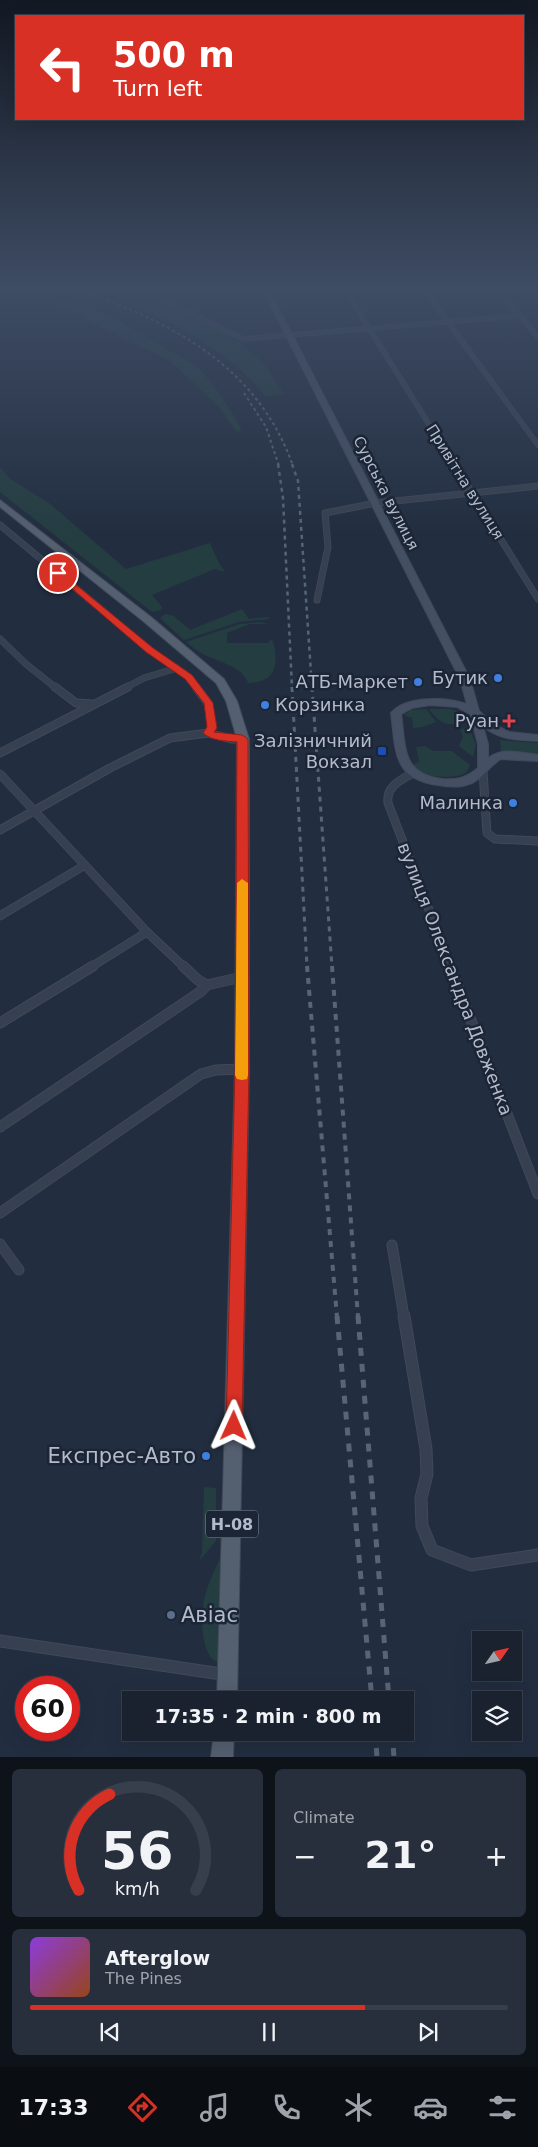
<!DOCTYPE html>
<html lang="en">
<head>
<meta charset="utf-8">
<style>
	:root { --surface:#1a2230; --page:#272f3c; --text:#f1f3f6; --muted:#9fa4ab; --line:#383f4c; --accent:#d93025 }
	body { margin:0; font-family:"DejaVu Sans",sans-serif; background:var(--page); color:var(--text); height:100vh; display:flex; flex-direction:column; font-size:19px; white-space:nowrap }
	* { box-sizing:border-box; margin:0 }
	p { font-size:16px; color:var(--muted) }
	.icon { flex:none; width:28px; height:28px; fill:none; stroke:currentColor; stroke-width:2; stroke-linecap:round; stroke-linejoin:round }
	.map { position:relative; height:1757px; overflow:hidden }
	.sheet { display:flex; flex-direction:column; gap:12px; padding:12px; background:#0e131a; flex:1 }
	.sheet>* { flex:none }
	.banner { position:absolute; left:15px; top:15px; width:509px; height:105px; border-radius:0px; box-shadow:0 5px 20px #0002,0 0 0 1px var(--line); background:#d93025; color:#fff; overflow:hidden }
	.needle { width:32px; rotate:56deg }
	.fabs { position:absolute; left:472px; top:1631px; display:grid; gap:10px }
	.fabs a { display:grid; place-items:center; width:50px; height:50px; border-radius:0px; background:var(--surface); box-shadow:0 5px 20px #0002,0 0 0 1px var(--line); font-size:25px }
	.speed { position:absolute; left:15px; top:1676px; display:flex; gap:10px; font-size:25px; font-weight:700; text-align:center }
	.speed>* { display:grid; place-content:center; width:65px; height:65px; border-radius:50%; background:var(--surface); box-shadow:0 5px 20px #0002,0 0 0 1px var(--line); line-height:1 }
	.speed .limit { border:8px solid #d22; background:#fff; color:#111 }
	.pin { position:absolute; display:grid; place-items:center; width:42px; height:42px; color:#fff; margin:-21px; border:2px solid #fff; border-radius:50%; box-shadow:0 1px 5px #0007 }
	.me { position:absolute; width:55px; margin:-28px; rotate:1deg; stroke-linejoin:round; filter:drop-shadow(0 0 4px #0008) }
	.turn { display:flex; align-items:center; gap:18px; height:105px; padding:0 15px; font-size:22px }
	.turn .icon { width:65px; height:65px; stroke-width:2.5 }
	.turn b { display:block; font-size:35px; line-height:42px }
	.big { font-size:38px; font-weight:700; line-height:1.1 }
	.sheet .widget { flex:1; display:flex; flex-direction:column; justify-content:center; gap:8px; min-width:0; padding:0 18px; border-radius:8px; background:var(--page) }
	.sheet .dial { align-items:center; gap:0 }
	.dial svg { height:130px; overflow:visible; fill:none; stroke:var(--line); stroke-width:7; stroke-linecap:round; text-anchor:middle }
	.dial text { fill:var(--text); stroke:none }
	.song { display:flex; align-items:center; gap:15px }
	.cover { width:60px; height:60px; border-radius:8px; background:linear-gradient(135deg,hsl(270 70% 55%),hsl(20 70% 35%)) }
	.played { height:5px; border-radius:2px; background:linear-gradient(90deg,var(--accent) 70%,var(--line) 70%) }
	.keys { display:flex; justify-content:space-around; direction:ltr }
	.heat { display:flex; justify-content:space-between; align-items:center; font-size:28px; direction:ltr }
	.sheet .tiles { flex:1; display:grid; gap:12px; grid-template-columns:1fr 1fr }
	.widget:last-child { grid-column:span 2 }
	.trip { position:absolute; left:122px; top:1691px; width:292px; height:50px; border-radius:0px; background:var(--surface); box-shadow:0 5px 20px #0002,0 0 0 1px var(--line); font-weight:700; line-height:50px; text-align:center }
	.tab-bar { display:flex; height:80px; justify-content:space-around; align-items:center; background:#0a0e13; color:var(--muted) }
	.tab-bar .icon { width:35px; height:35px }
	.tab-bar .selected { color:var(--accent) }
	.tab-bar b { font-size:22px; color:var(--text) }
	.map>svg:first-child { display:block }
	.green { fill:#243d41 }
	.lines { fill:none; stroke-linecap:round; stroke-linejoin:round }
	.street-far4-casing { stroke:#404959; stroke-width:5.5 }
	.street-far3-casing { stroke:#404959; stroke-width:7 }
	.street-far2-casing { stroke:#404959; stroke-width:9 }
	.street-far1-casing { stroke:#404959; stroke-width:11 }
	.street-casing { stroke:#404959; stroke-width:13 }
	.secondary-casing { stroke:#404959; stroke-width:2 }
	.primary-casing { stroke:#404959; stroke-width:2 }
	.street-far4 { stroke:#364050; stroke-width:4.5 }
	.street-far3 { stroke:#364050; stroke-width:5.5 }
	.street-far2 { stroke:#364050; stroke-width:7 }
	.street-far1 { stroke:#364050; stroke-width:9 }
	.street { stroke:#364050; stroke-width:11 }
	.secondary { fill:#444f63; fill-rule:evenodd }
	.primary { fill:#545f70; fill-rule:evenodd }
	.rail-far4 { stroke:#586477; stroke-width:2; stroke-dasharray:3 3; stroke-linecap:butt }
	.rail-far3 { stroke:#586477; stroke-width:2.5; stroke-dasharray:4 4; stroke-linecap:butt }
	.rail-far2 { stroke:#586477; stroke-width:3; stroke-dasharray:5 5; stroke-linecap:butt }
	.rail-far1 { stroke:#586477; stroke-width:4; stroke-dasharray:6 6; stroke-linecap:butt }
	.rail { stroke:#586477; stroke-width:5; stroke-dasharray:8 8; stroke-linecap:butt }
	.route { fill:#d93025; stroke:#8d1f18 }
	.slow { fill:#f59e0b }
	.shop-dot { fill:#3f7fe0; stroke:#1b2535; stroke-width:2 }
	.health-dot { fill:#e0444e; stroke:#1b2535; stroke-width:2 }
	.transit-dot { fill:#1a4fb4; stroke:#1b2535; stroke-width:2 }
	.service-dot { fill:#5c6f8a; stroke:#1b2535; stroke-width:2 }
	.labels { text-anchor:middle; stroke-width:5; stroke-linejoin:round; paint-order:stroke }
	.far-street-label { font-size:15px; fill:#b3bbcb; stroke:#1b2535 }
	.shield { fill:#1b2535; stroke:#858e9e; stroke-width:1 }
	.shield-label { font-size:16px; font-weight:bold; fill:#b3bbcb }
	.poi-label { font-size:18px; fill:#b3bbcb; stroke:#1b2535; text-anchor:end }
	.street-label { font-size:18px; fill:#b3bbcb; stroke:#1b2535 }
	.near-poi-label { font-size:21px; fill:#b3bbcb; stroke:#1b2535; text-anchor:end }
</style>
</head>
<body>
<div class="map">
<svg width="538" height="1757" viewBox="0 0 538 1757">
	<rect width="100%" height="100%" fill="#222e40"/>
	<path class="green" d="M0,288C59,288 113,316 162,346C173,353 188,359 198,368C216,386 230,408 242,430L237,432L218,406L170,361L53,303Z
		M82,288H129L180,308L241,342L265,365L284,394L266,397C225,344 146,306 82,288Z
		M0,467L9,478L49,503L126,569L210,543L219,563L225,572L215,569L152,595L162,607L161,610L152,612L0,492Z
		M242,609L249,619L269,617V619L239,622L184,640L160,618L165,614L174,616L190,630Z
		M260,622L268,624H250L227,633V643H269V640L273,641C279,665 276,682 248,683C244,667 216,661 203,654C197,651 192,646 186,642L240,624Z
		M426,709L436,722L423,727L413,728L412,718L404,715L411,710Z
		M429,709C442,709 459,706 466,719C448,728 441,725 429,709Z
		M468,726L476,744L473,757L459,746L463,737L460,730Z
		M500,740L538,743V755L501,752Z
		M425,746L433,751H452L470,765C469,767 468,770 466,772C460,780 430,776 420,775L412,766L419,761L416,747Z
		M204,1487L216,1488V1541L199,1561L202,1553Z
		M226,1545L220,1661L217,1662C201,1655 200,1616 204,1600C208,1581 219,1562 226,1545Z"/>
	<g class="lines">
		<defs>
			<path id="street-far4" d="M137,288L150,293
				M186,288L150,293L243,339L520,316
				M344,288L455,466
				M423,288L538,445
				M497,288L538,337"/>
			<path id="street-far3" d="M454,464L538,599
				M0,525L150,650L189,677L197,688
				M317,600L328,547L325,513L376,503L538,486
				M0,639L26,664L56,688
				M125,688L144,678L177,668"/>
			<path id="street-far2" d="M55,687L76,703L92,704
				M196,687L208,703L212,728L208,733
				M0,753L128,687
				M483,771L487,833L495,839L538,841
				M0,774L147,932L184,967
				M411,774C399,781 386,787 388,803L451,967
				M0,830L110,768L170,738L208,733L231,739H243
				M0,916L85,865
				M91,967L147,932"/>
			<path id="street-far1" d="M183,966L198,980L207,985L242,977
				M450,966L538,1194
				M0,1023L93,966
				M0,1127L200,992L207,985
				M0,1213L201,1074L216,1070L242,1069
				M0,1244L19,1270
				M392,1245L404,1317"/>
			<path id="street" d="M404,1316L426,1449L427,1474L421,1498L422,1526L432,1550L471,1565L538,1555
				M0,1641L228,1675"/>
			<path id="secondary" d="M262,288H268L470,679L479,711L495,725L509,732L538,735V741C517,740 499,740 483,726L488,744V758C503,747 521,753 538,755V761L501,759C489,766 484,777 472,783C461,788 449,787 438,785C392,779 396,750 391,713C406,695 447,697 467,704L460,679ZM430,705L457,707L470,714L478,744V768C466,778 458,780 442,779C401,774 406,747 401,714L412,708Z"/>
			<path id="primary" d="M0,500L151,617L224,679L237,701L249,739V1069L237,1700H217L235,1069L237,739L226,701L216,683L143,621L0,507Z
				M214,1732H234L233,1757H211Z"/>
		</defs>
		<use href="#street-far4" class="street-far4-casing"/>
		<use href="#street-far3" class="street-far3-casing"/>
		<use href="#street-far2" class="street-far2-casing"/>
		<use href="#street-far1" class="street-far1-casing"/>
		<use href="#street" class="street-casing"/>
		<use href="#secondary" class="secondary-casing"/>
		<use href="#primary" class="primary-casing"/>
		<use href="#street-far4" class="street-far4"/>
		<use href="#street-far3" class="street-far3"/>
		<use href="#street-far2" class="street-far2"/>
		<use href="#street-far1" class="street-far1"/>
		<use href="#street" class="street"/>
		<use href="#secondary" class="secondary"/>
		<use href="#primary" class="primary"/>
		<path class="rail-far4" d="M73,288C168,320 257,364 293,466
			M244,393L266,427L279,466"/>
		<path class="rail-far3" d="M278,464L283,498L292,688
			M292,464L298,481L312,688"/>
		<path class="rail-far2" d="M292,687L307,967
			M312,687L332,967"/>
		<path class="rail-far1" d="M307,966L337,1317
			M332,966L358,1317"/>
		<path class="rail" d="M337,1316L372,1700
			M358,1316L389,1700
			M375,1732L377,1757
			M392,1732L394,1757"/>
	</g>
	<linearGradient id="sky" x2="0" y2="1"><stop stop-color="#131923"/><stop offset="0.54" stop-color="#3e4c64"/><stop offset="1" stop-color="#3e4c64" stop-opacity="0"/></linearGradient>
	<rect width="538" height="534" fill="url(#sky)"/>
	<path class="route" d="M58,570L153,648L192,675L213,703L217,728L214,732L242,735L248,739L249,1069L242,1426L240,1432L234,1434L229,1432L226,1426L235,1069L237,742C226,741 212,741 203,733L207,727L204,703L185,679L146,652L55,574V571Z"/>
	<path class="slow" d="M242,879L248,883V1075L247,1079L242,1080L237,1079L235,1075L237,883Z"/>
	<g class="shop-dot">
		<circle cx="498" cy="678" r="5"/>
		<circle cx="418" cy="682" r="5"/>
		<circle cx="265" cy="705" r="5"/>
		<circle cx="513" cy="803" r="5"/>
		<circle cx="206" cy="1456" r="5"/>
	</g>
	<path class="health-dot" d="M506.5 713.5h5v5h5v5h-5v5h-5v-5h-5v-5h5z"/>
	<rect class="transit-dot" x="377" y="746" width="10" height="10" rx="2.5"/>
	<circle class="service-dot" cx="171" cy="1615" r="5"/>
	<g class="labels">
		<g class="far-street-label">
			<text transform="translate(465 482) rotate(58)" y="5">Привітна вулиця</text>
			<text transform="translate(386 493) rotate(63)" y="5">Сурська вулиця</text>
		</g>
		<rect class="shield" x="206" y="1510.5" width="52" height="27" rx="4"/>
		<g class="shield-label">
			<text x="232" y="1530">Н-08</text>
		</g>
		<g class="poi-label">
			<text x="488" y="684">Бутик</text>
			<text x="408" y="688">АТБ-Маркет</text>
			<text x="275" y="711" text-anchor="start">Корзинка</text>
			<text x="499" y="727">Руан</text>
			<text x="372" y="747">Залізничний<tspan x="372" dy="21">Вокзал</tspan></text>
			<text x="503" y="809">Малинка</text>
		</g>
		<g class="street-label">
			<text transform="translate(455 979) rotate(69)" y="6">вулиця Олександра Довженка</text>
		</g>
		<g class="near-poi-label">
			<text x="196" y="1463">Експрес-Авто</text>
			<text x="181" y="1622" text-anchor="start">Авіас</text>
		</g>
	</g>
</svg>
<div class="fabs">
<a><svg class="needle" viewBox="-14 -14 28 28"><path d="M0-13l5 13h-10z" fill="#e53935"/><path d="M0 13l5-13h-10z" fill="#9fa4ab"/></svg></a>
<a><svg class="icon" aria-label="layers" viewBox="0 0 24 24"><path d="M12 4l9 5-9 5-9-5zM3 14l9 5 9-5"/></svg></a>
</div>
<div class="speed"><div class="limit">60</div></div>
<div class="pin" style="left:58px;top:573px;background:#d93025"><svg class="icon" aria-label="arrive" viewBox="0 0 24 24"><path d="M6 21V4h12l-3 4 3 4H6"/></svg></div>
<svg class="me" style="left:234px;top:1426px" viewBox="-20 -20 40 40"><path d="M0-17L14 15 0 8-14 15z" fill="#d93025" stroke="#fff" stroke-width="4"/></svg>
<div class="trip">17:35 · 2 min · 800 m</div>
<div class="banner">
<div class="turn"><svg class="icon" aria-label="left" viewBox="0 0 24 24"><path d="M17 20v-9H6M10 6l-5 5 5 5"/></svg><div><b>500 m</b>Turn left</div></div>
</div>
</div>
<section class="sheet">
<div class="tiles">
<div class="widget dial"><svg viewBox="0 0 100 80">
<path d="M14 69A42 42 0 1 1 86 69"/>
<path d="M14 69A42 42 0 0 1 33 10" stroke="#d93025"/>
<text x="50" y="56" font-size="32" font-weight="700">56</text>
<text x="50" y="72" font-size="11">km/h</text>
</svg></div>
<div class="widget"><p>Climate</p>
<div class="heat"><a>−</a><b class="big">21°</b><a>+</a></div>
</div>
<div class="widget">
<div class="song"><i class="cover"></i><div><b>Afterglow</b><p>The Pines</p></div></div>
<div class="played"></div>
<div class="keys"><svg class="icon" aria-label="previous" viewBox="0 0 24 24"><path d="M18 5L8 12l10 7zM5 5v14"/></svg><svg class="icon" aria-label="pause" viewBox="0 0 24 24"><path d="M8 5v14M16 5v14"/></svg><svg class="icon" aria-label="next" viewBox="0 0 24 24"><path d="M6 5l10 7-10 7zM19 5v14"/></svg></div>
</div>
</div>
</section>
<nav class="tab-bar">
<b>17:33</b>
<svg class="icon selected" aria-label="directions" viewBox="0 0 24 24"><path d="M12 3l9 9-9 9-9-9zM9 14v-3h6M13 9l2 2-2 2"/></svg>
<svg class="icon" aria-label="music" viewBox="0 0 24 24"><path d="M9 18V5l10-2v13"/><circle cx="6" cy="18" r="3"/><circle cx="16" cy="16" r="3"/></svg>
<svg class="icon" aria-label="phone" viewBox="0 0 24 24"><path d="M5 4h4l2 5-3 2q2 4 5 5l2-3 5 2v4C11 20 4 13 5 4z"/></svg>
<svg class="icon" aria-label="climate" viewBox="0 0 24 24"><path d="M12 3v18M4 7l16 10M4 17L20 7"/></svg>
<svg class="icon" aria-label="car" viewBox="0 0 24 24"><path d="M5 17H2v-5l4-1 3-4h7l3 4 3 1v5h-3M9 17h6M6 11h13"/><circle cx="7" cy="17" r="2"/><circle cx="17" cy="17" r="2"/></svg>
<svg class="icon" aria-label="filters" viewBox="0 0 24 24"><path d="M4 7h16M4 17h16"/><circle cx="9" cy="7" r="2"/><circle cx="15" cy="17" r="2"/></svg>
</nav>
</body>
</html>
